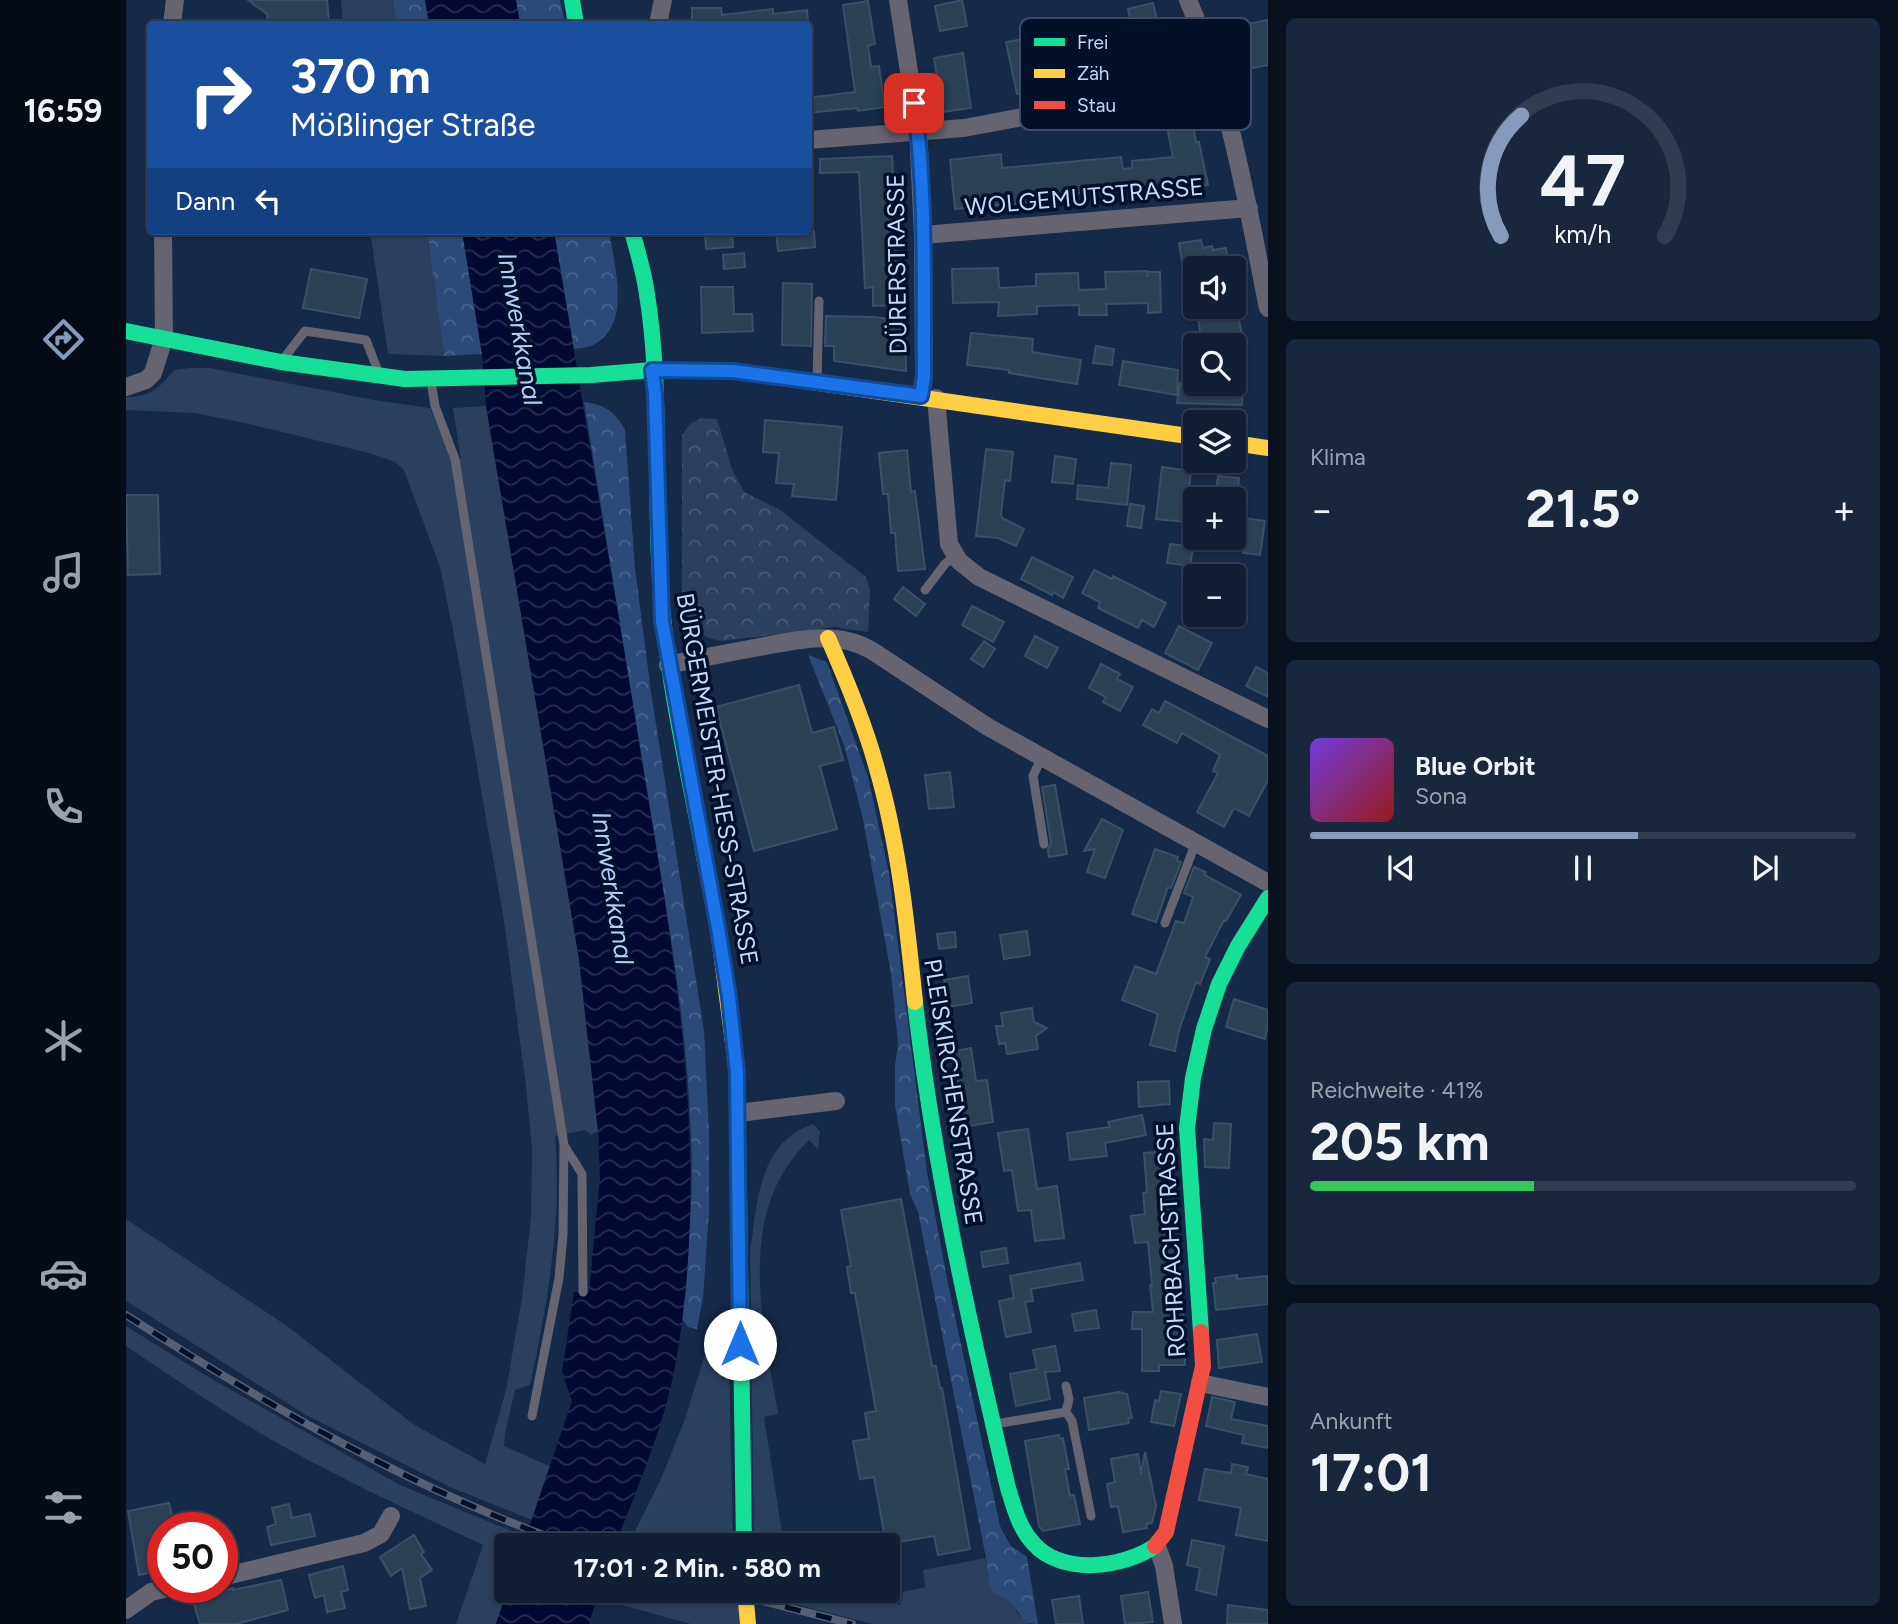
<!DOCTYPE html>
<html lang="de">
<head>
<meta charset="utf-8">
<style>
	:root { --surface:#101f36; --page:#19273e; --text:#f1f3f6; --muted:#9ca2ad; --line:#303d51; --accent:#859bbd }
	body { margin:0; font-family:Figtree,sans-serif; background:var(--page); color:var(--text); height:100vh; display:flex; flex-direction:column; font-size:26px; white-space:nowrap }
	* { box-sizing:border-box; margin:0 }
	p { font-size:23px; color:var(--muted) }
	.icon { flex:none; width:38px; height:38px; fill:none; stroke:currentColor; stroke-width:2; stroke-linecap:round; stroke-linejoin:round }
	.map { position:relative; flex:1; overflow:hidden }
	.sheet { display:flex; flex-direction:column; gap:18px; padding:18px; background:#09111e; width:630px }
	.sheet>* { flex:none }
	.banner { position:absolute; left:21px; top:21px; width:665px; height:214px; border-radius:7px; box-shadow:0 2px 5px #0004,0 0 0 2px var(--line); background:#1a4fa0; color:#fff; overflow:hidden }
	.fabs { position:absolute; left:1057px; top:256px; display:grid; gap:14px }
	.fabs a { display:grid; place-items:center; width:63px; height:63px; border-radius:7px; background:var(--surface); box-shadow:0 2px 5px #0004,0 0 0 2px var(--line); font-size:35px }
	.speed { position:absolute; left:21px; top:1512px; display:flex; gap:14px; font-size:35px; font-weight:700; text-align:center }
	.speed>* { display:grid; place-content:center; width:91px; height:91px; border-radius:50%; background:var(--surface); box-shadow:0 2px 5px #0004,0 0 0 2px var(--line); line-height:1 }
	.speed .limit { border:10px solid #d22; background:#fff; color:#111 }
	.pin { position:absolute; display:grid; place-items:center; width:60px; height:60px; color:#fff; margin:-30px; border-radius:14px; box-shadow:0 4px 10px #0006 }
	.me { position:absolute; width:77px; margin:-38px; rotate:0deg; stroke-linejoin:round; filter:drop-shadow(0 0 5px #0008) }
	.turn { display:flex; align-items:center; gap:24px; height:147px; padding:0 28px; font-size:32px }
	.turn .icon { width:91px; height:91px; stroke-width:2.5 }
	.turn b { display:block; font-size:49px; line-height:60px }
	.then { display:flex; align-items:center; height:66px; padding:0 28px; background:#0003; gap:14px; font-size:26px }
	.big { font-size:52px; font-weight:700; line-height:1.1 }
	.sheet .tile { flex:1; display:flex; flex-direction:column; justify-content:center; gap:10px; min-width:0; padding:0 24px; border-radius:10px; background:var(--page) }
	.sheet .dial { align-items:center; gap:0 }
	.dial svg { height:182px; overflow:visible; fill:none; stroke:var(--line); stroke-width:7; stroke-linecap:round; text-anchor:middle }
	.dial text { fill:var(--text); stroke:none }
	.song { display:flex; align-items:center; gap:21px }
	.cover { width:84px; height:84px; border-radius:10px; background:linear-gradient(135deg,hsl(260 70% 55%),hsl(0 70% 35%)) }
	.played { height:7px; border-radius:4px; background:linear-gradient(90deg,var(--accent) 60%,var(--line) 60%) }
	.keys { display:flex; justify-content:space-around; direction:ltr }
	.heat { display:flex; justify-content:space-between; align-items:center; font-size:38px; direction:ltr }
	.charge { height:10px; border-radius:5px; background:linear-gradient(90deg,#34c759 41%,var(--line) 0) }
	.trip { position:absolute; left:368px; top:1533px; width:406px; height:70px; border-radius:7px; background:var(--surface); box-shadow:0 2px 5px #0004,0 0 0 2px var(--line); font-weight:700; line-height:70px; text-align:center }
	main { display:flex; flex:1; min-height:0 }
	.tab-bar { display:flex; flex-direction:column; width:126px; justify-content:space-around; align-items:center; background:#060c16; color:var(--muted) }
	.tab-bar .icon { width:49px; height:49px }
	.tab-bar .on { color:var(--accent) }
	.tab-bar b { font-size:32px; color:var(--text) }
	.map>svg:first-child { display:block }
	.grass { fill:#2b3f5e }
	.forest { fill:url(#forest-crowns) }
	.park { fill:url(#park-crowns) }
	.water { fill:url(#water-waves) }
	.building { fill:#2a4055; stroke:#385168; stroke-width:2 }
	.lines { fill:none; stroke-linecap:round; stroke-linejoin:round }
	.lane { stroke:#676471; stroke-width:9 }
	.street { stroke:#676471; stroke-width:18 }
	.fast { stroke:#16e098; stroke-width:16 }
	.slow { stroke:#ffcf43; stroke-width:16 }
	.jam { stroke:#f24e42; stroke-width:16 }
	.rail-casing { stroke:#565f73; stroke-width:8 }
	.rail { stroke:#031029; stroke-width:5; stroke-dasharray:16; stroke-linecap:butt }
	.route-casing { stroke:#114b97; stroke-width:18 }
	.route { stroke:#1a73e8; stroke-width:12 }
	.labels { text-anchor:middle; stroke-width:7; stroke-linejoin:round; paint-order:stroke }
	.street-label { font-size:24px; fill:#c2d9fc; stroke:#031029 }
	.water-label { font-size:26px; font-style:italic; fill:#b1cefb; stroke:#031029 }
	.key { fill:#031029; stroke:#3c4c68; stroke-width:2 }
	.key-label { font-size:19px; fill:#c2d9fc }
</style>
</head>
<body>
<main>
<nav class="tab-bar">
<b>16:59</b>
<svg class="icon on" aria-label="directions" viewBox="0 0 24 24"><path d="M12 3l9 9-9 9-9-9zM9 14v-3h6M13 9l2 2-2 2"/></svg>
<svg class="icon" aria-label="music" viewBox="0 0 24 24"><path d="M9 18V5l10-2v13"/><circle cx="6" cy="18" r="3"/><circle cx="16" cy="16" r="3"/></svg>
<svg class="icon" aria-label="phone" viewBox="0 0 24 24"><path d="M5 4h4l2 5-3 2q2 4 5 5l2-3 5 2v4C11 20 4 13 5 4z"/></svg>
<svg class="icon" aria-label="climate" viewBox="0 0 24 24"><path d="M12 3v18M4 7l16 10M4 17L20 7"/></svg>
<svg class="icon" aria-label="car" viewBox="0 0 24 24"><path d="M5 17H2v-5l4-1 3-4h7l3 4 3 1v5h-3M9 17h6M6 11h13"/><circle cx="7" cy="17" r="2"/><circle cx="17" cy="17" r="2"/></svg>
<svg class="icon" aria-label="filters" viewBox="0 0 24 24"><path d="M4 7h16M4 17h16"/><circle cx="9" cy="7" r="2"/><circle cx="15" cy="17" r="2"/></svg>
</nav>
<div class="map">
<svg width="1142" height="1624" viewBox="0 0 1142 1624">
	<defs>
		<pattern id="forest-crowns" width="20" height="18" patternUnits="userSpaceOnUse" patternTransform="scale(1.75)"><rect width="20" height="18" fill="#2c4a77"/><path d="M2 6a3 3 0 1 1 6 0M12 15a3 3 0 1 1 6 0" fill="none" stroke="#49648b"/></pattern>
		<pattern id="park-crowns" width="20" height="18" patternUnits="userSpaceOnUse" patternTransform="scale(1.75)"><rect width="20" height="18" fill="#2b3f5e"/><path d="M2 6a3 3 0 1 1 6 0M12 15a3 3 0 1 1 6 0" fill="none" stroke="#485a76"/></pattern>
		<pattern id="water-waves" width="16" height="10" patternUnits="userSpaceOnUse" patternTransform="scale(1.75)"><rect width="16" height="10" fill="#020a33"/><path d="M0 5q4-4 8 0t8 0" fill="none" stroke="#252d51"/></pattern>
	</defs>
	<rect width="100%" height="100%" fill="#152948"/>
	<path class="grass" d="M215,0H267L270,24H217Z
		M244,231H301L318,356L262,354Z
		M65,368H84L248,400L304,408L319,444L335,459L327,408L360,406L453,959L472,1131L465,1135L459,1130L429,1136C436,1221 422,1302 404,1385L389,1390L379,1434L378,1446L425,1467L406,1520L324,1487L180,1415L0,1301V1219L161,1326L287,1424L359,1464L380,1390L396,1298L405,1217L406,1148L400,1087L378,921L328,635L314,567L278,470L269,462L243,453L119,423L68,413L0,410V397C25,397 33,388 48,370Z
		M687,1124L694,1131L692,1149L683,1140C608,1213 637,1323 652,1414L638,1417L658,1545H628L624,1253C631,1205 632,1142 687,1124Z
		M0,1326L84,1378L274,1485L400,1537L397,1545H380L381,1591L370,1624H330L357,1545C291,1514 225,1484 162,1449C106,1418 53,1382 0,1346Z
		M591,1348L599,1351L603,1359L607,1545H502L535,1479L559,1419L579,1354L582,1350Z
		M860,1558L863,1582L887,1603L891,1613L903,1624H746L630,1594V1591H719L774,1605L777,1592L799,1587L797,1570Z
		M490,1591H569L612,1602L614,1624H565L496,1605L492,1601Z"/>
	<path class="forest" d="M267,0H299L303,24H270Z
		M390,0H434L439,24H394Z
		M301,231H336L356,354L318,356Z
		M428,231H483C488,265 506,323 469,344C463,348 455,348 448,349Z
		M458,402C479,405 489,411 499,430L509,568L525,692L578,1031L583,1133V1212L577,1298L571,1329L562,1327L555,1317C562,1257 568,1197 565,1137C561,1019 539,901 520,784C499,657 479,529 458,402Z
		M682,655L701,662L742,777L763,873L801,1172L822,1284L874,1526L884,1545L901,1557L912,1624L901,1623C887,1609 890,1601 868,1593L863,1582L860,1558L792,1212L784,1194L769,1105V1065L772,1044L765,974L737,819L718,745Z"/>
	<path class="park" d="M575,418L591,419L606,469L618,492L654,510L740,577L744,589L742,632L708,627L596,641C566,636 562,624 556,597V435L564,424Z"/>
	<path class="water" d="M299,0H390L394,24H303Z
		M336,231H428C457,408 488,584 516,761C549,961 586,1164 549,1367C537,1429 512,1487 489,1545H397L446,1401L436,1372L448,1292H463L474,1177L472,1131L453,959L360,406L356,354Z
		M381,1591H473L463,1624H370Z"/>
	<path class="building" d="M122,0H201L203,24H142L141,14Z
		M836,0L841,26L814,31L809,6Z
		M742,1L749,44L742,46L745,67L753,66L759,107L732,111L731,108L682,113V98L729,92L717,5Z
		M1027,3L1036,42L1042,40L1045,56L1020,62L1018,52L1012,53L1002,9Z
		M566,8H595L596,15L647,9V14L681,10L682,24H566Z
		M1142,20V65L1121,69L1112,26Z
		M909,37L920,88L891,94L880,42Z
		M837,53L845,108L816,112L808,58Z
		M1060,85L1070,142H1073L1082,185L1054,191V189L1011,194L1010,188L944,194L932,196L933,200L829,209L824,160L875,154L876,168L995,157L997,169L1006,168V161L1047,157L1034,91Z
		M766,156L773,286H767L768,305L747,306V287L739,288L733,172L694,173V159Z
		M579,231H606L607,247L580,249Z
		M650,231H688L689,247L652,251Z
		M1075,240L1077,248L1086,246L1087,250L1100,248L1103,268H1057L1053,243Z
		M618,253L619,267L598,269L597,255Z
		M872,268L873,288L910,286V274L952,273L953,290L980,289L979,272L1021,271V277L1022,272H1034L1035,312L1022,313V303L980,304L981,315H953V305L911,306V314L872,316L873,302L827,303L826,269Z
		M185,269L241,279L233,318L177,308Z
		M657,283L686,284L685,346L656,345Z
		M575,287H607L608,314H626L627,331L576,333Z
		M1069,306H1110L1117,340L1113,341L1114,345H1077Z
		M700,316L748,317L779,321L780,371L708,361V346H699Z
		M845,333L907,339L906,352L955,360L951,384L883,373V370L841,365Z
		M970,346L988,349L986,365L967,363Z
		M997,361L1052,370L1051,395L993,385Z
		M1054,383H1117L1116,405L1051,403Z
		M639,420L716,427L710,500L666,496L668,484L650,483L653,453L637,452Z
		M860,449L887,452L884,481L879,480L875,514L876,518L898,529L890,546L872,538L850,536Z
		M781,450L785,492L789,491L799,569L772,571L769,533H765L762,494H757L753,453Z
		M929,456L950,459L947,484L926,482Z
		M985,463L1005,465L1001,505L951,499L952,485L982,488Z
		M1036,467L1065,471L1059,522L1030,519Z
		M1092,476L1113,478L1111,499H1089Z
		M0,495H32L34,574L2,575Z
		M1004,504L1018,506L1015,528L1001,526Z
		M1112,517L1139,521L1134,555L1117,553L1119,543L1108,541Z
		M1044,544L1067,547L1064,566L1041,563Z
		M906,557L947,577L937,598L927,592L926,595L895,579Z
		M968,570L986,579L987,576L1040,603L1028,627L1016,620L1012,628L972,608L974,602L956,593Z
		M777,587L799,604L790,616L768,599Z
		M846,606L878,622L867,642L836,625Z
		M1053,626L1086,643L1072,670L1039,653Z
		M909,636L932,648L921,668L899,656Z
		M858,641L869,649L857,667L845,659Z
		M975,664L994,674L991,679L1007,687L994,711L977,702L980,697L963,688Z
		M1130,667L1142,673V697L1120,686Z
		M673,685L686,733L708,727L717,760L694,766L711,829L628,851L590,707Z
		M1039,701L1142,756V780L1123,816L1108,808L1098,827L1071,812L1092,773L1087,771L1094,755L1056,733L1051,743L1017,725L1026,709L1033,713Z
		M824,772L828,807L803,809L799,775Z
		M929,785L941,854L923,857L922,850L925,843L916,787Z
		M976,819L997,830L979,878L961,872L969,849L958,851Z
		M1029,849L1052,857L1051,861L1055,862L1045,888L1042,887L1030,922L1006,914Z
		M1068,867L1080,872L1079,875L1115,895L1100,921L1098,920L1079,957L1084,959L1074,984L1070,982L1053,1030L1049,1051L1024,1045L1032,1014L996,1000L1009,966L1030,974L1050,921L1058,923L1067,897L1058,893Z
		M901,931L904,955L878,959L874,935Z
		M829,932L830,947L813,949L811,934Z
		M842,976L846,1003L822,1007L818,980Z
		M1108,999L1142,1010V1025L1139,1039L1100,1027Z
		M906,1008L908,1022L921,1028L910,1036L912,1049L881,1054L879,1043L873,1044L870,1026H877L875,1013Z
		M845,1048L850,1081L861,1080L867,1122L837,1127L829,1051Z
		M1043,1081L1044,1104L1013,1107L1012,1082Z
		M1016,1115L1020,1135L979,1143L981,1156L944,1160L941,1133L984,1127L982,1122Z
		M1088,1123L1105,1124L1103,1168L1079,1167L1078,1139L1087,1140Z
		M902,1129L911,1189L931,1186L938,1238L909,1241L905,1210L892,1211L886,1170L878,1171L872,1133Z
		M1042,1151L1049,1215L1046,1216L1059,1328V1365H1033V1371H1016V1329H1006L1007,1312H1027L1024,1285H1026L1022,1242L1009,1243L1005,1216L1019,1214L1017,1193L1021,1192L1018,1153Z
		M775,1199L806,1366H810L814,1388H816L844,1549L812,1555L808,1536L760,1544L748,1477L734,1479L727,1441L743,1439L739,1413L750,1411L729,1293H725L721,1267L725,1266L715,1210Z
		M880,1248L882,1263L857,1267L855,1252Z
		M954,1263L957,1280L905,1289L907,1301L899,1302L905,1332L880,1337L873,1301L888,1298L884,1276Z
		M1111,1275V1279L1142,1276V1304L1090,1310L1087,1283H1090L1089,1278Z
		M970,1310L973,1328L949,1331L946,1314Z
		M1131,1334L1136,1362L1093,1368L1091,1340Z
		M929,1346L934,1371L919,1372L924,1399L890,1406L884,1374L911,1369L907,1350Z
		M1035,1391L1055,1394L1048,1426L1025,1422L1029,1400L1033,1401Z
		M993,1392L1001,1394L1006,1418H1002L1003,1423L963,1430L958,1398Z
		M1086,1397L1109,1402L1105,1419L1142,1426V1448L1116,1443L1118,1435L1080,1426Z
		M933,1435L934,1439L937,1438L943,1469H939L944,1496L948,1495L954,1524L917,1531L913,1526L899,1441Z
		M1019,1452L1030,1506L1026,1523L1020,1524L1021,1528L997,1532L992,1506L985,1507L981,1484L989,1482L985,1459L1012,1454L1015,1474Z
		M1106,1464L1122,1467L1120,1474L1142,1479V1541L1110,1535L1115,1508L1073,1500L1079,1469L1105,1473Z
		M43,1503L47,1519L37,1521V1570L13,1575L2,1511Z
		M163,1504L166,1518L184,1514L189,1536L145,1545L141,1527L150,1524L146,1508Z
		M288,1535L298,1552L295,1554L306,1570L294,1578L300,1606L284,1609L276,1568L265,1576L254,1557Z
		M1066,1540L1098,1546L1090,1595L1070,1590L1074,1568L1061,1565Z
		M217,1566L222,1590L215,1592L219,1608L201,1612L198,1595L189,1598L183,1575Z
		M155,1580L162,1610L110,1624H74L67,1601L107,1588V1590Z
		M1022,1592L1027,1622L999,1624L995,1596Z
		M953,1596L957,1624H930L926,1600Z
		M1102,1605L1142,1610V1624H1101Z"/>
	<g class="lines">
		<path class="lane" d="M158,358L179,331L240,340L252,371
			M691,380L693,301
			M305,381L309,406L329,459L438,1145L456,1174L457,1292
			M799,590L819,564L829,556
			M916,757L907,776L918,844
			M1039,923L1070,842
			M940,1412L946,1421L965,1516
			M406,1416L433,1278L437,1235L438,1146
			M869,1424L940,1412L943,1399L940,1386"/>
		<path class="street" d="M772,0L792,130L797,235L798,376L795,396
			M1062,0C1104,98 1121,204 1142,308
			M46,24L49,0
			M532,24L537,0
			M682,140L838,128L934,110
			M797,235L1123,208
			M0,387L20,380L27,373L38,338L37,231
			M810,398L823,544L833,561L853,577L1142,719
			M542,665C569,659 596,654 623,649C663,642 707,628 745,650L862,727L1142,883
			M612,1113L710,1101
			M1074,1383L1142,1397
			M1031,1546L1038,1566L1047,1624
			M96,1577L238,1543L255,1534L265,1516
			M0,1610L25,1592L47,1587"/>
		<path class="fast" d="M446,0L450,24
			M506,231C511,250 517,269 520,288C536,382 528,483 534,579C539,672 561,764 578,856
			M0,331L155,362L279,379L465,375L526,370L607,371L672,380
			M789,1002C808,1167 844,1327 882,1488C888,1507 893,1528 907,1543C936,1576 997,1568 1029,1546
			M613,1196L618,1545
			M1075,1332L1061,1128L1067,1078L1078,1029L1093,984L1112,946L1142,898"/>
		<path class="slow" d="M672,380L1069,437
			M1108,443L1142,448
			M702,638C721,681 739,724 751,769C773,845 781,924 789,1002
			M578,856L592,928L611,1073L613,1196
			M619,1591L622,1624"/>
		<path class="jam" d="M1029,1546L1040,1532L1077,1366L1075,1332"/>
		<defs>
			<path id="rail" d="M0,1315C140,1405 288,1490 445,1545
				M597,1591L726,1624"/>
		</defs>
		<use href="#rail" class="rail-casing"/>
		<use href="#rail" class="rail"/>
	</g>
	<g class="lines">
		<defs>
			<path id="route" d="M614,1344L611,1073L603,997L592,928L536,621L529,394L526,370L607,371L795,396L798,376C797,286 801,193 788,103"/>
		</defs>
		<use href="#route" class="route-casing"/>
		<use href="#route" class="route"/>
	</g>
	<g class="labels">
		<g class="street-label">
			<text transform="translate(958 197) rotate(-5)" y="8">WOLGEMUTSTRASSE</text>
			<text transform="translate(771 264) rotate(-91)" y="8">DÜRERSTRASSE</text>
			<text transform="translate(591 779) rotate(80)" y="8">BÜRGERMEISTER-HESS-STRASSE</text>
			<text transform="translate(827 1092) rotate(81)" y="8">PLEISKIRCHENSTRASSE</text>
			<text transform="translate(1045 1240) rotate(-93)" y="8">ROHRBACHSTRASSE</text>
		</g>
		<g class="water-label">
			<text transform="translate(394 329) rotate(80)" y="9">Innwerkkanal</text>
			<text transform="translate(487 888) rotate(81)" y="9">Innwerkkanal</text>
		</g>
	</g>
	<rect x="894" y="18" width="231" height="112" rx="10" class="key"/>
	<rect x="908" y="38" width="31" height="8" fill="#16e098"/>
	<rect x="908" y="69" width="31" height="9" fill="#ffcf43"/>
	<rect x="908" y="101" width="31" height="8" fill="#f24e42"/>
	<g class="key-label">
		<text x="951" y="49">Frei</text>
		<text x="951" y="80">Zäh</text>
		<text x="951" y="112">Stau</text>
	</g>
</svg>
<div class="fabs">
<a><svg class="icon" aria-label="sound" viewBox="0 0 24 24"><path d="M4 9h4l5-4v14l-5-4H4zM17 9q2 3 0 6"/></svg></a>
<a><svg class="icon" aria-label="search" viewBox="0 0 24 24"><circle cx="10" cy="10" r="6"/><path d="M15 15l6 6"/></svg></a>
<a><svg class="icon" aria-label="layers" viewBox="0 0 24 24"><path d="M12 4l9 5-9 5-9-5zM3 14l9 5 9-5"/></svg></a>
<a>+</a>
<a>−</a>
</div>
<div class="speed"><div class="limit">50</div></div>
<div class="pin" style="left:788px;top:103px;background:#d93025"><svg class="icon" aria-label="arrive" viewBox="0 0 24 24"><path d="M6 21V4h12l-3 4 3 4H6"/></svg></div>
<svg class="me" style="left:614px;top:1344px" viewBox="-20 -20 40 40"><circle r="19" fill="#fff"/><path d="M0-13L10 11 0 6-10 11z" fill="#1a73e8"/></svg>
<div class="trip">17:01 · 2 Min. · 580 m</div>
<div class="banner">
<div class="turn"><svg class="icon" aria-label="right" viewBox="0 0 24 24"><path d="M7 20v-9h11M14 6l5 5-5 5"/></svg><div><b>370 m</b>Mößlinger Straße</div></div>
<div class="then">Dann<svg class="icon" aria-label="left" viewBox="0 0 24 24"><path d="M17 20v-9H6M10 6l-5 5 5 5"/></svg></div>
</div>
</div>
<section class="sheet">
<div class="tile dial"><svg viewBox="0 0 100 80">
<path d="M14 69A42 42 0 1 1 86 69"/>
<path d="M14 69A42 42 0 0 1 23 16" stroke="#859bbd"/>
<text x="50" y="56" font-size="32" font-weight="700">47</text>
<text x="50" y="72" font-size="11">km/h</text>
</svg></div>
<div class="tile"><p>Klima</p>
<div class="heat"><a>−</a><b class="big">21.5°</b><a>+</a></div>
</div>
<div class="tile">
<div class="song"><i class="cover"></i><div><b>Blue Orbit</b><p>Sona</p></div></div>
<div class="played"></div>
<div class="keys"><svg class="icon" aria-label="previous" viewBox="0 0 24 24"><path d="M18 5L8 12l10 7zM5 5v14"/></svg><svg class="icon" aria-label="pause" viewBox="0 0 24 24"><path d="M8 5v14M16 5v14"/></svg><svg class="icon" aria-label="next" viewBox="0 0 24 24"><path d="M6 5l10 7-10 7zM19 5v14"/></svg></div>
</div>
<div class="tile"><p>Reichweite · 41%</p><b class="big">205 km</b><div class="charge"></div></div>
<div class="tile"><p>Ankunft</p><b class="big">17:01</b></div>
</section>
</main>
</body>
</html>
